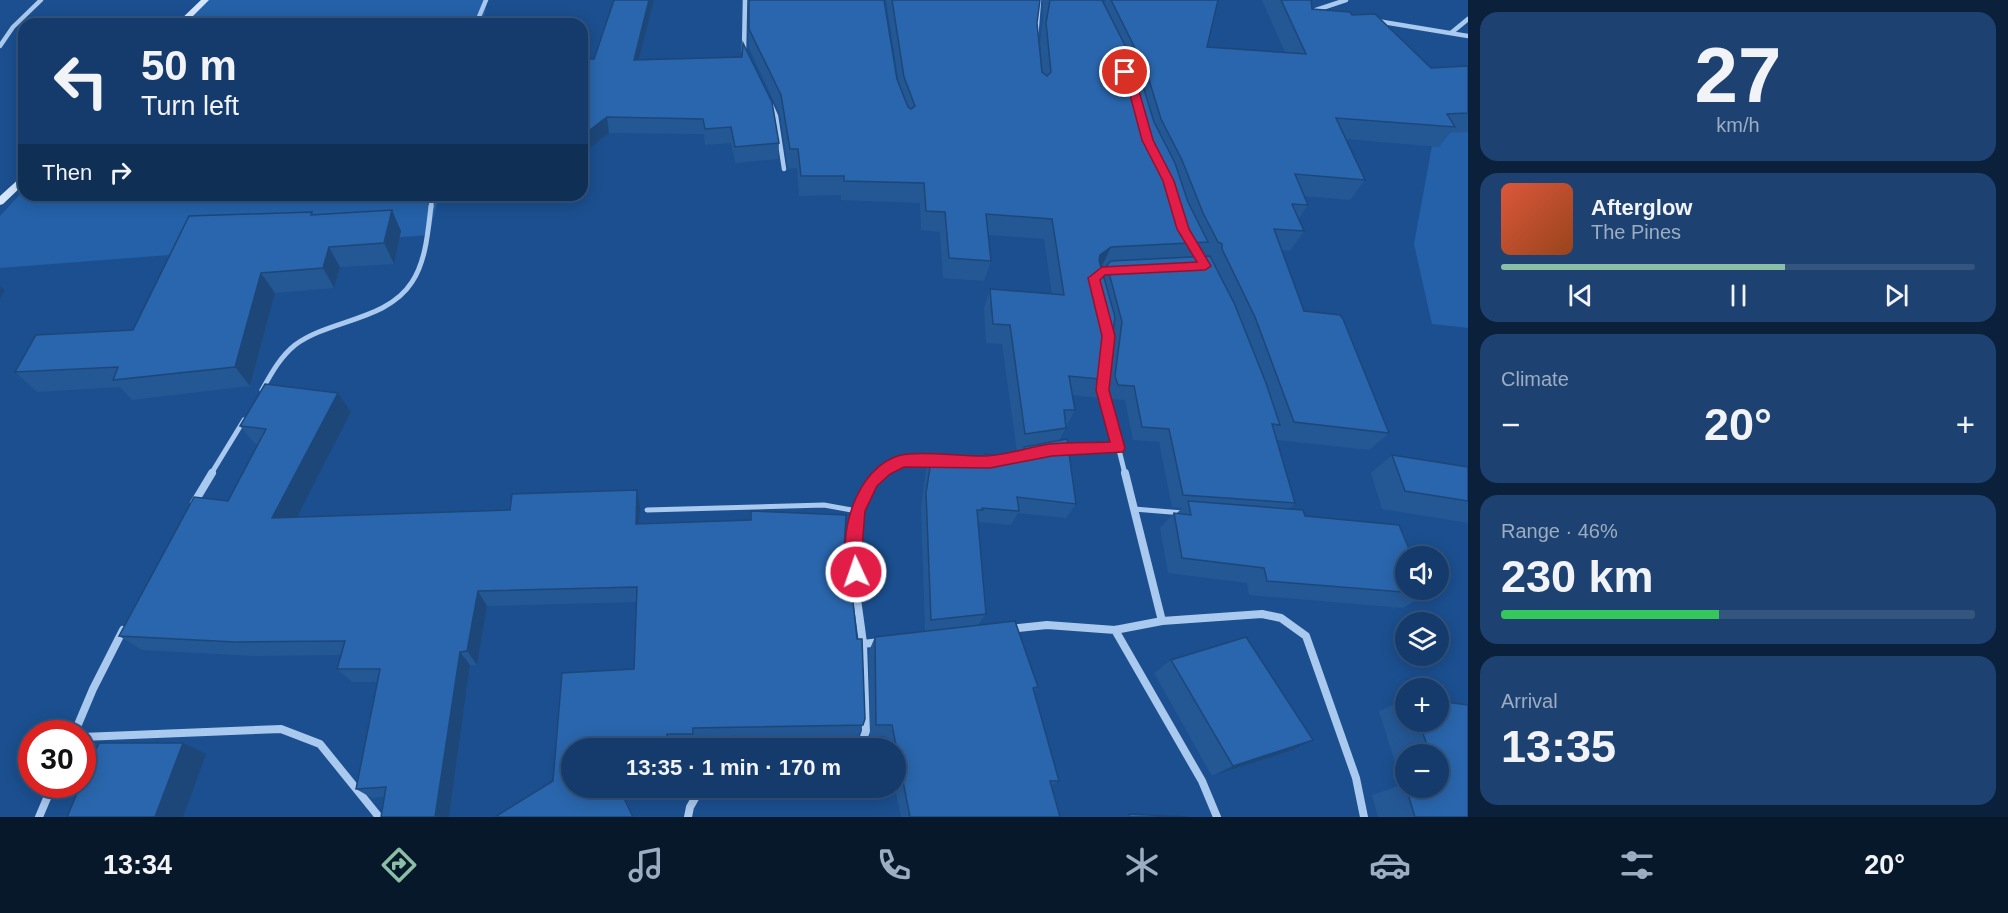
<!DOCTYPE html>
<html lang="en">
<head>
<meta charset="utf-8">
<style>
	:root { --surface:#143b6b; --page:#1d4271; --text:#f1f3f6; --muted:#9dadc1; --line:#33557e; --accent:#8abfa5 }
	body { margin:0; font-family:Helvetica,sans-serif; background:var(--page); color:var(--text); height:100vh; display:flex; flex-direction:column; font-size:22px; white-space:nowrap }
	* { box-sizing:border-box; margin:0 }
	p { font-size:20px; color:var(--muted) }
	.icon { flex:none; width:33px; height:33px; fill:none; stroke:currentColor; stroke-width:2; stroke-linecap:round; stroke-linejoin:round }
	.map { position:relative; flex:1; overflow:hidden }
	.details { display:flex; flex-direction:column; gap:12px; padding:12px; background:#0b203b; width:540px }
	.details>* { flex:none }
	.hud { position:absolute; left:18px; top:18px; width:570px; height:183px; border-radius:18px; box-shadow:0 3px 15px #0003,0 0 0 2px var(--line); background:#143b6b; color:var(--text); overflow:hidden }
	.fabs { position:absolute; left:1395px; top:546px; display:grid; gap:12px }
	.fabs a { display:grid; place-items:center; width:54px; height:54px; border-radius:50%; background:var(--surface); box-shadow:0 3px 15px #0003,0 0 0 2px var(--line); font-size:30px }
	.speed { position:absolute; left:18px; top:720px; display:flex; gap:12px; font-size:30px; font-weight:700; text-align:center }
	.speed>* { display:grid; place-content:center; width:78px; height:78px; border-radius:50%; background:var(--surface); box-shadow:0 3px 15px #0003,0 0 0 2px var(--line); line-height:1 }
	.speed .limit { border:9px solid #d22; background:#fff; color:#111 }
	.pin { position:absolute; display:grid; place-items:center; width:51px; height:51px; color:#fff; margin:-26px; border:3px solid #fff; border-radius:50%; box-shadow:0 2px 6px #0007 }
	.me { position:absolute; width:66px; margin:-33px; rotate:357deg; stroke-linejoin:round; filter:drop-shadow(0 0 4px #0008) }
	.turn { display:flex; align-items:center; gap:21px; height:126px; padding:0 24px; font-size:27px }
	.turn .icon { width:78px; height:78px; stroke-width:2.5 }
	.turn b { display:block; font-size:42px; line-height:51px }
	.then { display:flex; align-items:center; height:57px; padding:0 24px; background:#0003; gap:12px; font-size:22px }
	.big { font-size:45px; font-weight:600; line-height:1.1 }
	.details .widget { flex:1; display:flex; flex-direction:column; justify-content:center; gap:9px; min-width:0; padding:0 21px; border-radius:18px; background:var(--page) }
	.details .dial { align-items:center; gap:0 }
	.dial b { font-size:78px; line-height:1 }
	.song { display:flex; align-items:center; gap:18px }
	.cover { width:72px; height:72px; border-radius:9px; background:linear-gradient(135deg,hsl(10 70% 55%),hsl(20 70% 35%)) }
	.played { height:6px; border-radius:3px; background:linear-gradient(90deg,var(--accent) 60%,var(--line) 60%) }
	.keys { display:flex; justify-content:space-around; direction:ltr }
	.heat { display:flex; justify-content:space-between; align-items:center; font-size:33px; direction:ltr }
	.charge { height:9px; border-radius:4px; background:linear-gradient(90deg,#34c759 46%,var(--line) 0) }
	.trip { position:absolute; left:561px; top:738px; width:345px; height:60px; border-radius:30px; background:var(--surface); box-shadow:0 3px 15px #0003,0 0 0 2px var(--line); font-weight:600; line-height:60px; text-align:center }
	.tabs { display:flex; height:96px; justify-content:space-around; align-items:center; background:#08182b; color:var(--muted) }
	.tabs .icon { width:42px; height:42px }
	.tabs .active { color:var(--accent) }
	.tabs b { font-size:27px; color:var(--text) }
	main { display:flex; flex:1; min-height:0 }
	.map>svg:first-child { display:block }
	.green { fill:#2461a8 }
	.lines { fill:none; stroke-linecap:round; stroke-linejoin:round }
	.service { stroke:#a9c9ee; stroke-width:5 }
	.minor-far2 { stroke:#a9c9ee; stroke-width:4.5 }
	.minor-far1 { stroke:#a9c9ee; stroke-width:5 }
	.minor { stroke:#a9c9ee; stroke-width:8 }
	.secondary { fill:#d6e6fa; fill-rule:evenodd }
	.wall { fill:#245895; fill-rule:evenodd }
	.shaded-wall { fill:#1d4779 }
	.building { fill:#2a66ad; stroke:#1d4779; stroke-width:1.5 }
	.route { fill:#e11d48; stroke:#92132f; stroke-width:1.5 }
</style>
</head>
<body>
<main>
<div class="map">
<svg width="1468" height="817" viewBox="0 0 1468 817">
	<rect width="100%" height="100%" fill="#1b4f8f"/>
	<path class="green" d="M204,0H488L482,24H181Z
		M1444,80L1468,84V328L1432,324L1414,244Z
		M24,190V195H439L429,235L0,268V216Z"/>
	<g class="lines">
		<path class="service" d="M1134,509L1183,513
			M647,510L824,505L857,511"/>
		<path class="minor-far2" d="M1316,10L1346,0
			M1377,21L1468,36
			M476,24L486,0
			M1451,33L1468,19
			M1036,38L1039,0
			M0,46L13,27L41,0
			M744,51L745,0
			M771,105L776,116L784,169
			M431,208L432,195"/>
		<path class="minor-far1" d="M1103,385L1125,474
			M262,390C271,374 280,357 295,345C330,319 387,321 412,282C426,261 428,231 431,206
			M1061,450L1118,448
			M211,474L244,420
			M880,474C897,459 913,460 935,461"/>
		<path class="minor" d="M1125,473L1162,621
			M194,503L212,473
			M1009,629L1047,625L1115,630L1162,621L1262,614L1281,618L1306,636L1356,778L1364,817
			M1115,630L1202,781L1217,817
			M863,644C857,588 837,518 881,473
			M74,734L93,689L123,630
			M82,737L281,729L320,744L379,817
			M860,748L866,731L863,644L880,642
			M39,817L53,784
			M688,817L690,807L701,788"/>
		<path class="secondary" d="M201,0H209L185,24H176Z
			M24,176V184L3,204L0,205V196L21,177Z"/>
	</g>
	<path class="wall" d="M614,0H654L639,59L779,143L778,159L735,163L731,143L705,145L704,134L609,133L582,154V59H594Z
		M748,0L897,79L899,84L886,0H1040L1037,23L1043,72L1040,42L1043,21V0H1102L1104,4L1106,0H1218L1207,47L1285,52L1262,0H1311L1312,9L1352,15L1431,68L1468,66V132L1450,133L1439,147L1346,139L1365,180L1350,200L1304,196L1308,205L1299,218L1304,231L1290,251L1282,250L1304,311L1389,433L1369,450L1277,440L1274,431L1295,503L1289,509L1305,516L1427,594L1403,608L1249,595L1247,583L1168,573L1160,528L1174,513H1177L1182,508L1172,507L1159,442L1133,440L1125,400L1109,399L1107,390L1108,383L1099,398L1072,395L1075,410L1059,441L1076,504L1066,518L1018,513L1011,525L978,522L986,614L978,625L1038,687L1034,691L1059,781L1051,786L1060,817H901L895,788L896,748H888L885,736H870L869,651L875,637L925,631L921,508L926,470L932,455L982,461L985,454L1019,457L1022,451L1017,452L1002,344L986,343L984,308L990,289L1052,294L1044,239L988,235L991,261L984,281L943,278L940,232L921,230L920,203L841,200V195L799,196L797,168L788,169L780,114L749,48ZM1102,266H1106L1103,274L1101,267ZM1113,332L1114,336L1109,375L1108,371Z
		M312,212L314,215L401,231L394,264L340,267L334,288L275,293L250,386L132,400L120,387L37,392L15,372L133,330Z
		M265,384L338,393L351,412L297,517L510,510L512,494L637,490L640,507V523L750,520L751,511L846,515L842,583H851L857,639H862L865,719L858,737L695,739V745H670V748H572V788H620L634,817H495L553,781L562,673L634,669L636,602L487,606L477,665H470L449,817H381L384,797L372,798L356,789L377,682H352L337,669L341,655L254,656L142,650L119,636L194,497L228,501L258,445L255,444L240,426Z
		M1392,455L1468,467V523L1382,509L1371,473Z
		M1171,660L1313,740L1290,751L1212,776L1154,673Z
		M1406,699V722H1438L1468,817H1378L1372,795L1402,785L1379,711ZM1406,754H1438V788H1406Z"/>
	<path class="shaded-wall" d="M649,0H654L635,75L634,60Z
		M607,117L609,133L582,154V136Z
		M392,210L401,231L394,264L384,243Z
		M329,247L340,267L334,288L323,268Z
		M1111,247L1102,266L1090,275L1100,255Z
		M261,273L275,293L250,386L235,367Z
		M0,286L5,291L0,298Z
		M338,393L351,412L288,535L272,518Z
		M637,490L640,507L639,540L636,524Z
		M478,591L487,606L477,665L467,651Z
		M460,652L470,665L449,817H435Z
		M667,734L670,745V748H667Z
		M1313,740L1290,751L1212,776L1233,766Z
		M183,743L206,754L183,817H155Z"/>
	<path class="building" d="M614,0H649L634,60L742,57L743,43L772,102L779,143L735,147L731,127L705,129L703,119L607,117L582,136V59H594Z
		M749,0H884L897,79L908,107L911,109L915,106L904,77L892,0H1040L1037,23L1042,72L1047,76L1051,72L1046,23L1050,0H1102L1139,73L1154,122L1175,163L1188,202L1208,242L1111,247L1100,255L1099,260L1115,317L1108,371L1110,380L1069,376L1075,410H1064L1066,428L1025,434L1010,325L993,324L990,289L1064,295L1052,219L986,214L991,261L949,258L945,212L926,211L924,183L844,181V176H801L798,149H790L781,95L749,29Z
		M1111,0H1218L1207,47L1306,54L1281,0H1311L1312,9L1350,12L1352,15L1375,14L1431,68L1468,66V113L1447,114L1455,127L1336,118L1365,180L1295,174L1308,205L1292,204L1304,231L1274,229L1304,311L1340,315L1343,319L1389,433L1294,422L1255,317L1222,249V244L1218,242L1203,213L1182,160L1161,119L1146,70Z
		M392,210L384,243L329,247L323,268L261,273L235,367L113,380L118,367L15,372L36,335L133,330L189,216L312,212L311,215Z
		M1210,256L1235,305L1266,383L1280,425L1272,424L1295,503L1183,495L1169,429L1142,427L1134,386L1118,385L1115,376L1122,322L1107,265L1111,261Z
		M265,384L338,393L272,518L510,510L512,494L637,490L636,524L751,520V511L846,515L842,583H851L857,639H862L865,719L863,725L693,728V734H667V748H572V788H619L633,817H495L553,781L562,673L634,669L637,587L478,591L467,651L460,652L435,817H381L386,787L356,789L380,669H337L345,641L235,642L119,636L194,497L228,501L266,429L240,426Z
		M1067,439L1076,504L1017,497L1019,511L982,508L983,510H977L986,614L931,620L926,493L932,455L986,461L985,454L1026,458L1024,447Z
		M1392,455L1468,467V501L1405,491Z
		M1188,501L1303,510L1305,516L1399,525L1412,556H1406V590H1425L1427,594L1267,581L1264,568L1182,558L1174,513L1191,515Z
		M1015,621L1038,687L1033,688L1059,781H1050L1060,817H910L892,725H876L875,637Z
		M1246,637L1313,740L1233,766L1171,660Z
		M1438,701L1468,705V817H1415L1406,788H1424L1441,790L1438,782V754H1430L1419,722H1438Z
		M99,743H183L155,817H67L81,784H82V781Z
		M1129,814L1188,817H1129Z"/>
	<path class="route" d="M1125,69L1130,72L1139,91L1153,140L1174,181L1189,229L1211,266L1205,270L1105,275L1100,280L1115,336L1109,390L1125,448L1123,452L1052,456L990,468L904,467L890,474L877,486L865,511L862,548L864,572L862,577L856,579L851,577C834,539 856,466 901,455C922,450 964,457 987,456C1008,455 1029,447 1050,444C1070,442 1090,443 1110,442L1096,390L1102,336L1088,278L1102,267L1197,262L1177,229L1163,181L1142,140L1129,91L1120,72Z"/>
</svg>
<div class="fabs">
<a><svg class="icon" aria-label="sound" viewBox="0 0 24 24"><path d="M4 9h4l5-4v14l-5-4H4zM17 9q2 3 0 6"/></svg></a>
<a><svg class="icon" aria-label="layers" viewBox="0 0 24 24"><path d="M12 4l9 5-9 5-9-5zM3 14l9 5 9-5"/></svg></a>
<a>+</a>
<a>−</a>
</div>
<div class="speed"><div class="limit">30</div></div>
<div class="pin" style="left:1125px;top:72px;background:#d93025"><svg class="icon" aria-label="arrive" viewBox="0 0 24 24"><path d="M6 21V4h12l-3 4 3 4H6"/></svg></div>
<svg class="me" style="left:856px;top:572px" viewBox="-20 -20 40 40"><circle r="17" fill="#e11d48" stroke="#fff" stroke-width="3"/><path d="M0-11L8 9 0 5-8 9z" fill="#fff"/></svg>
<div class="trip">13:35 · 1 min · 170 m</div>
<div class="hud">
<div class="turn"><svg class="icon" aria-label="left" viewBox="0 0 24 24"><path d="M17 20v-9H6M10 6l-5 5 5 5"/></svg><div><b>50 m</b>Turn left</div></div>
<div class="then">Then<svg class="icon" aria-label="right" viewBox="0 0 24 24"><path d="M7 20v-9h11M14 6l5 5-5 5"/></svg></div>
</div>
</div>
<section class="details">
<div class="widget dial"><b>27</b><p>km/h</p></div>
<div class="widget">
<div class="song"><i class="cover"></i><div><b>Afterglow</b><p>The Pines</p></div></div>
<div class="played"></div>
<div class="keys"><svg class="icon" aria-label="previous" viewBox="0 0 24 24"><path d="M18 5L8 12l10 7zM5 5v14"/></svg><svg class="icon" aria-label="pause" viewBox="0 0 24 24"><path d="M8 5v14M16 5v14"/></svg><svg class="icon" aria-label="next" viewBox="0 0 24 24"><path d="M6 5l10 7-10 7zM19 5v14"/></svg></div>
</div>
<div class="widget"><p>Climate</p>
<div class="heat"><a>−</a><b class="big">20°</b><a>+</a></div>
</div>
<div class="widget"><p>Range · 46%</p><b class="big">230 km</b><div class="charge"></div></div>
<div class="widget"><p>Arrival</p><b class="big">13:35</b></div>
</section>
</main>
<nav class="tabs">
<b>13:34</b>
<svg class="icon active" aria-label="directions" viewBox="0 0 24 24"><path d="M12 3l9 9-9 9-9-9zM9 14v-3h6M13 9l2 2-2 2"/></svg>
<svg class="icon" aria-label="music" viewBox="0 0 24 24"><path d="M9 18V5l10-2v13"/><circle cx="6" cy="18" r="3"/><circle cx="16" cy="16" r="3"/></svg>
<svg class="icon" aria-label="phone" viewBox="0 0 24 24"><path d="M5 4h4l2 5-3 2q2 4 5 5l2-3 5 2v4C11 20 4 13 5 4z"/></svg>
<svg class="icon" aria-label="climate" viewBox="0 0 24 24"><path d="M12 3v18M4 7l16 10M4 17L20 7"/></svg>
<svg class="icon" aria-label="car" viewBox="0 0 24 24"><path d="M5 17H2v-5l4-1 3-4h7l3 4 3 1v5h-3M9 17h6M6 11h13"/><circle cx="7" cy="17" r="2"/><circle cx="17" cy="17" r="2"/></svg>
<svg class="icon" aria-label="filters" viewBox="0 0 24 24"><path d="M4 7h16M4 17h16"/><circle cx="9" cy="7" r="2"/><circle cx="15" cy="17" r="2"/></svg>
<b>20°</b>
</nav>
</body>
</html>
